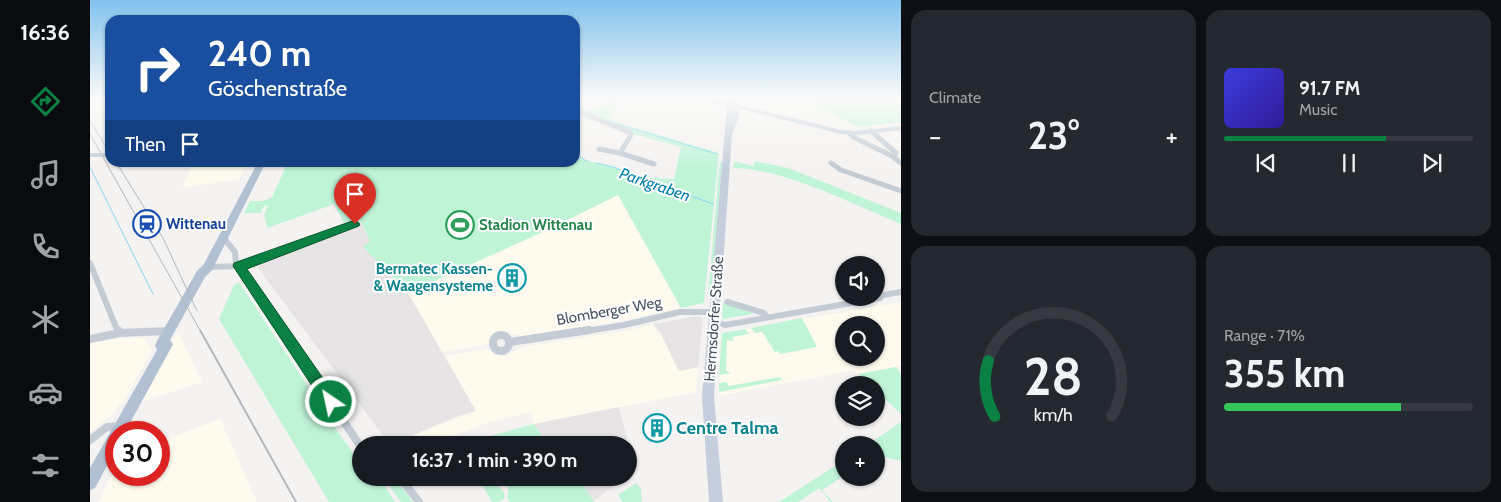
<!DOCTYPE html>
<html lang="en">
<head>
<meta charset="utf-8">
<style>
	:root { --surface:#171b24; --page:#242831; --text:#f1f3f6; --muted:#9ea1a6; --line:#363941; --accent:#0b8043 }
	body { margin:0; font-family:Cabin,sans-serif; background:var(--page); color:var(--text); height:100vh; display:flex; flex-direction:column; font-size:19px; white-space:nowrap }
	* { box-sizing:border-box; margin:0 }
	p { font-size:16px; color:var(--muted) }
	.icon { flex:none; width:28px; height:28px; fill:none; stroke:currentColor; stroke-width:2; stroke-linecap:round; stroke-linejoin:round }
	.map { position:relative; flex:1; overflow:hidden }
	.side { display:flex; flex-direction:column; gap:10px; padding:10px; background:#0d0f14; width:600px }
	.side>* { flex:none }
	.hud { position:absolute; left:15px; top:15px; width:475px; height:152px; border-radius:15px; box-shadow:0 1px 4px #0004; background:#1a4fa0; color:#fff; overflow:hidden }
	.controls { position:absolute; left:745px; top:256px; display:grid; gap:10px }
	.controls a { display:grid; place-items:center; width:50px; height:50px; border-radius:50%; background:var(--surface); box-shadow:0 1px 4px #0004; font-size:25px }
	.speed { position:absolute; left:15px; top:421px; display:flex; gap:10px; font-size:25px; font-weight:700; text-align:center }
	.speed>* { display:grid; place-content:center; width:65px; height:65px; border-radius:50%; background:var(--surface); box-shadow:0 1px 4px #0004; line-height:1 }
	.speed .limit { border:8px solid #d22; background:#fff; color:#111 }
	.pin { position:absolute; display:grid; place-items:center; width:42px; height:42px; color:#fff; margin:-51px -21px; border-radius:50% 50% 50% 0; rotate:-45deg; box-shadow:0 0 5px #0007 }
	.pin .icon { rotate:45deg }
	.me { position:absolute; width:55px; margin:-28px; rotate:326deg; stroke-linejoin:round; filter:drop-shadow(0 0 4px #0008) }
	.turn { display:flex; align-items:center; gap:18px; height:105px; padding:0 20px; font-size:22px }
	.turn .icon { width:65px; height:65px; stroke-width:2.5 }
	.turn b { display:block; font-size:35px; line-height:42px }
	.then { display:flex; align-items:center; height:48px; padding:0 20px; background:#0003; gap:10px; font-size:19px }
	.big { font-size:38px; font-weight:700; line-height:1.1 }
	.side .tile { flex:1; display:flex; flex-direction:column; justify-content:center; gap:8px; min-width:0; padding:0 18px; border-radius:15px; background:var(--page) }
	.side .dial { align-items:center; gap:0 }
	.dial svg { height:130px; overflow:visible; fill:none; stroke:var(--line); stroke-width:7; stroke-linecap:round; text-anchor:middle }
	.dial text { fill:var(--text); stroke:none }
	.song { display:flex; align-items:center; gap:15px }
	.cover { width:60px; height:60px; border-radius:8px; background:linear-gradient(135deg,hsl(240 70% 55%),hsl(250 70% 35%)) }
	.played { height:5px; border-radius:2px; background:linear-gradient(90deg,var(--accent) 65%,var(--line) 65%) }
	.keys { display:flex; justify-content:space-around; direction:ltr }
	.heat { display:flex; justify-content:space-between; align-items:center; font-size:28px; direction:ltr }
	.charge { height:8px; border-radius:4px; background:linear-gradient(90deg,#34c759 71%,var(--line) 0) }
	.side .tiles { flex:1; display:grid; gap:10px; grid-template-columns:repeat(2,1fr) }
	.trip { position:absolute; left:262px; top:436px; width:285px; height:50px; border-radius:25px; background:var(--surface); box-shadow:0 1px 4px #0004; font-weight:700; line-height:50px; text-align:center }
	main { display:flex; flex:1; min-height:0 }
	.dock { display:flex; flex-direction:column; width:90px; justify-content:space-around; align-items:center; background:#090b0e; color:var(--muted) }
	.dock .icon { width:35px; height:35px }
	.dock .selected { color:var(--accent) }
	.dock b { font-size:22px; color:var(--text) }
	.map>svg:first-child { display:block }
	.commercial { fill:#fefaed; fill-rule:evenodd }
	.education { fill:#e6e4e4 }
	.green { fill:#c0f4d7 }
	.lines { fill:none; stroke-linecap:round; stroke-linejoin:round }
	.stream { stroke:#89d8f4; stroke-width:1 }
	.street-far2 { stroke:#c3ccd5; stroke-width:5 }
	.street-far1 { stroke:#c3ccd5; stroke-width:6 }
	.street { stroke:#c3ccd5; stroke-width:8 }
	.secondary { fill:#c4cedc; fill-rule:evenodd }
	.primary { fill:#b1c0d3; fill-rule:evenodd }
	.tram-far1 { stroke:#b4b7bd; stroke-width:1 }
	.tram { stroke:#b4b7bd; stroke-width:2 }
	.route { fill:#0b8043; stroke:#07532c }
	.labels { text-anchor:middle; stroke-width:4; stroke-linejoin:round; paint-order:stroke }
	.transit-label { font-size:15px; font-weight:bold; fill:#164399; stroke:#fff; text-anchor:start }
	.leisure-label { font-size:15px; font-weight:bold; fill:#27864d; stroke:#fff; text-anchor:start }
	.culture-label { font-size:15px; font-weight:bold; fill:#0d838f; stroke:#fff; text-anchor:end }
	.street-label { font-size:15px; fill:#485462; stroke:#fff }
	.water-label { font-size:16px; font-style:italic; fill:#027fac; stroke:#fff }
	.near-culture-label { font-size:18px; font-weight:bold; fill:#0d838f; stroke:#fff; text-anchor:start }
</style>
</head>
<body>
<main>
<nav class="dock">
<b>16:36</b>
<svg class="icon selected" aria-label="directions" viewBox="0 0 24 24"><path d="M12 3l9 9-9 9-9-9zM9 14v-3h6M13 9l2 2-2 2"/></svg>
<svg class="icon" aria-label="music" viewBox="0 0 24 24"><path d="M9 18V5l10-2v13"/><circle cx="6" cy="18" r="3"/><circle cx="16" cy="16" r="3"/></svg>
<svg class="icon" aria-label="phone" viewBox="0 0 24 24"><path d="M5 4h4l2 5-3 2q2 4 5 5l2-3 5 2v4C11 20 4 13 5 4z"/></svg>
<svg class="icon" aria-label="climate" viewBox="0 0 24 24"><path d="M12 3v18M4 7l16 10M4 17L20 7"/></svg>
<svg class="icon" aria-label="car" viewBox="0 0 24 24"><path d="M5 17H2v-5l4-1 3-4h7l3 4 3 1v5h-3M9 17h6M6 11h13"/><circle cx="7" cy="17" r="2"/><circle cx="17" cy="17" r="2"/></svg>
<svg class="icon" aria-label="filters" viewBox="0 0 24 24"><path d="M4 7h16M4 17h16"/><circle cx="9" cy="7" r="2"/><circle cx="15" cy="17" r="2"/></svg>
</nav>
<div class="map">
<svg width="811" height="502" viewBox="0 0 811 502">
	<rect width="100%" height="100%" fill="#f5f3f2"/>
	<path class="commercial" d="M103,162H158V163L149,179L92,188Z
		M528,195L591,308L535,320L433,336L408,332L401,338L399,344L352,352L318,293L457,230Z
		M811,302V366L768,374L764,370L629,396L632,333ZM754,325H786V358H754Z
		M563,324L566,331L570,332L589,371L608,367L606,392L444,424L441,412L397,423L338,445H303L315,438L386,411L355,356L398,349L404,354L414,356L433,347L541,330Z
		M88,332L112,382L53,401Z
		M54,338L62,350L32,404H29L24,413L0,432V343L26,339Z
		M130,419L167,502H9L26,464V475H69V442Z"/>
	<path class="education" d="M272,225L280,241L274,246L318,293L386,411L368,416L300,445L168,268L171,264Z
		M608,316L613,319L608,367L589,371L570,332L563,324Z
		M529,407L538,443H532V445H459L444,424Z
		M489,478H519L522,487L504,501Z"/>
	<path class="green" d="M520,98H530L519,120L629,153L614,303L591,308L528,195L457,230L318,293L273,247L280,241L269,218L254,223L244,204L178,228L174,216L178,205L173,207L171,213H154L160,201H173L182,197L197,164L204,163L485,162V157L560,178L584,179L591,147C570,141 519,130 507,114L485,110V107L501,111L513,106Z
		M727,98H811V122L768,127L726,106Z
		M630,161L632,162L621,296L618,295Z
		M644,161L663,166L665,161L698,168L811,213V224C764,205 693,168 643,168Z
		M149,282L250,435L271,463V478H287L292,482L305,502H239L129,319L144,285Z
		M161,292L250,424L248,426L160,293Z
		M633,303L660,311L663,314L632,319Z
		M712,318L727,347L690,354L688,351L685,352L672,332L665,333L661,328Z
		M655,329L659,334L642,337L644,341L637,340L636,371L641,373L629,375L632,333Z
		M806,367L811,374V414L786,391V385H780L768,374Z
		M690,377L692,380L629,392V383L636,382L639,386Z
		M811,422V461L795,457L786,459V445H777Z
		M444,424L459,445H367Z
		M754,460V476L732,490L743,502H741L729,488L708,502H689Z
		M293,478C306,477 316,492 323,502H311Z
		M388,478H402L415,494L414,499L409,502H402Z
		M409,478H489L504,502H420L417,498C420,485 416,485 409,478Z
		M546,483L551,489L552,502H533L528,495Z"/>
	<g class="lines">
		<path class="stream" d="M485,108L505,115
			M520,122L627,154
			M485,154L498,162
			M507,163L523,167L623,204
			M0,167L63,294"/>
		<path class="street-far2" d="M485,111C504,116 521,126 540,132L541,135L530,153
			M781,131L806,153L804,156
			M759,133L763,137L802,156L811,163
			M509,149L530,153L564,164
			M741,163L751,170L811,191"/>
		<path class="street-far1" d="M133,237L145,252L146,263L193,332
			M0,263L28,332
			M118,267L152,266L265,223
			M637,302L674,313L677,317
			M623,321L635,325L790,298L793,295L811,292
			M64,332L80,331
			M490,332L534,325L590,312H624"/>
		<path class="street" d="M28,330L29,333
			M192,330L271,447
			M403 343a8 8 0 1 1 16 0a8 8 0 1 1-16 0Z
			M0,339L29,333L80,331
			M420,342L499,330
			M0,440L17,427L31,426
			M307,478L315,484L329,502"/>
		<path class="secondary" d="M596,98H612L638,103V98H644V104L645,98H651L650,105L751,130L766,131L811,126V130L766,135L751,134L650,109L648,119L642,134L624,397L633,502H619L612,397L637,106Z
			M0,153H20V157H0Z"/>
		<path class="primary" d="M168,162H176L122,270L115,277L80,340L83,344L81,348L35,432H26V449L5,488L0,490V468L67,350L65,345L67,341L107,271L114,264Z"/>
		<path class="tram-far1" d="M0,121L20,153
			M0,134L111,332
			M26,162L73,238L107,311"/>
		<path class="tram" d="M110,330L206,502"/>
	</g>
	<linearGradient id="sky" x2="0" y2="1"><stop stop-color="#82c2ed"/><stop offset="0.58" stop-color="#fafaf9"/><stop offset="1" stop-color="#fafaf9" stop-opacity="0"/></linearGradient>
	<rect width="811" height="169" fill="url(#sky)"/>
	<path class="route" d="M265,220L270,224L269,226L157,269L246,397L248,402L246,407L241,409L236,407L143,266L144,263Z"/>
	<defs>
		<symbol id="station-ring" viewBox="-11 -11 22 22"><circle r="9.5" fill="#fff" stroke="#1a4fb4" stroke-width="1.5"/><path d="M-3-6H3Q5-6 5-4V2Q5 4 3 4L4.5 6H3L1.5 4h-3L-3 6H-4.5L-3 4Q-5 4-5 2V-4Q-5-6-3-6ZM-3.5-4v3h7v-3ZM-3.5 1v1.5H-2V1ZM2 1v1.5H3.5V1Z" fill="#1a4fb4"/></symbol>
		<symbol id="stadium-ring" viewBox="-11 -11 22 22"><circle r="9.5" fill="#fff" stroke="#2e9e5b" stroke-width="1.5"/><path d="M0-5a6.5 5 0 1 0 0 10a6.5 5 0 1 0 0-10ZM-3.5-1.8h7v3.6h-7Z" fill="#2e9e5b"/></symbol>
		<symbol id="building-ring" viewBox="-11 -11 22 22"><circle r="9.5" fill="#fff" stroke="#0f9aa8" stroke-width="1.5"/><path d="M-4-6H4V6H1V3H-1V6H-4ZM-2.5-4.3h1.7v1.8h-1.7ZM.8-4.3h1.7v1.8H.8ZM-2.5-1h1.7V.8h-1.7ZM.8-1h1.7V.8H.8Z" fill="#0f9aa8"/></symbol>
	</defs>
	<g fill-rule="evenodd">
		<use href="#station-ring" x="41" y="208" width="32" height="32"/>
		<use href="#stadium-ring" x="354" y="209" width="32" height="32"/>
		<use href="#building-ring" x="406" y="262" width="32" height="32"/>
		<use href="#building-ring" x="551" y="412" width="32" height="32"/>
	</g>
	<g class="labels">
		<g class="transit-label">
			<text x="76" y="229">Wittenau</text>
		</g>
		<g class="leisure-label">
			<text x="389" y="230">Stadion Wittenau</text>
		</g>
		<g class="culture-label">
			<text x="403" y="274">Bermatec Kassen-<tspan x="403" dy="17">&amp; Waagensysteme</tspan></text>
		</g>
		<g class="street-label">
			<text transform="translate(519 311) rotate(-10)" y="5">Blomberger Weg</text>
			<text transform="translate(624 319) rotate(-86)" y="5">Hermsdorfer Straße</text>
		</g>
		<g class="water-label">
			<text transform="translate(565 184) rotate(19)" y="6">Parkgraben</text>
		</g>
		<g class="near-culture-label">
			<text x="586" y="434">Centre Talma</text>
		</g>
	</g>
</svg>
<div class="controls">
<a><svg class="icon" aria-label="sound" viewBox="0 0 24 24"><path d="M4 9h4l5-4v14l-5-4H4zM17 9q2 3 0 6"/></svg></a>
<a><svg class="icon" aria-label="search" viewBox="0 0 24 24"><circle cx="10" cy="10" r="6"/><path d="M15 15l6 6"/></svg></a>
<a><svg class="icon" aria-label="layers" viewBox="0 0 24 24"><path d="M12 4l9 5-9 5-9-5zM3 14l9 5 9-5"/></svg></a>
<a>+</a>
</div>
<div class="speed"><div class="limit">30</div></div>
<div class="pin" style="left:265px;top:224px;background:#d93025"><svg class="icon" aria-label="arrive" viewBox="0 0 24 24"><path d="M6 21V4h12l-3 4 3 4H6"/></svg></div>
<svg class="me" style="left:241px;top:402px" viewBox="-20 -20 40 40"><circle r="17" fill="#0b8043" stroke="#fff" stroke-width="3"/><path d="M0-11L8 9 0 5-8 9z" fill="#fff"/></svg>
<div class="trip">16:37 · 1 min · 390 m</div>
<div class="hud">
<div class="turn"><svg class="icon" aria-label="right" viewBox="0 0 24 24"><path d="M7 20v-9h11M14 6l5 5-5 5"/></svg><div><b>240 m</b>Göschenstraße</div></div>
<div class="then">Then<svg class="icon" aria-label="arrive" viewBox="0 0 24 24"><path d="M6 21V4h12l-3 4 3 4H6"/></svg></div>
</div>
</div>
<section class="side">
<div class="tiles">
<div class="tile"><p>Climate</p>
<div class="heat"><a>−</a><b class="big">23°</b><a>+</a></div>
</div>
<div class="tile">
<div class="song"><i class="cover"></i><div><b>91.7 FM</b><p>Music</p></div></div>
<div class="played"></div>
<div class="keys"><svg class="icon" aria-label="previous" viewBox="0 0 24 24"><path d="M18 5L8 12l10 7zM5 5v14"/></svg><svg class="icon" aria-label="pause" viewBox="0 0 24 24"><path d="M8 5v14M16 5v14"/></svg><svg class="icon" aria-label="next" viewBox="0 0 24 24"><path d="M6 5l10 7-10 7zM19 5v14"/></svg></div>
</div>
<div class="tile dial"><svg viewBox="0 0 100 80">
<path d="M14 69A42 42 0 1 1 86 69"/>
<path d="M14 69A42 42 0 0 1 10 35" stroke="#0b8043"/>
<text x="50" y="56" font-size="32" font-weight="700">28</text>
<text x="50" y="72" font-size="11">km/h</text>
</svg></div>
<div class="tile"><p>Range · 71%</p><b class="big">355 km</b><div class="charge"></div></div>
</div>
</section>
</main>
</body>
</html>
